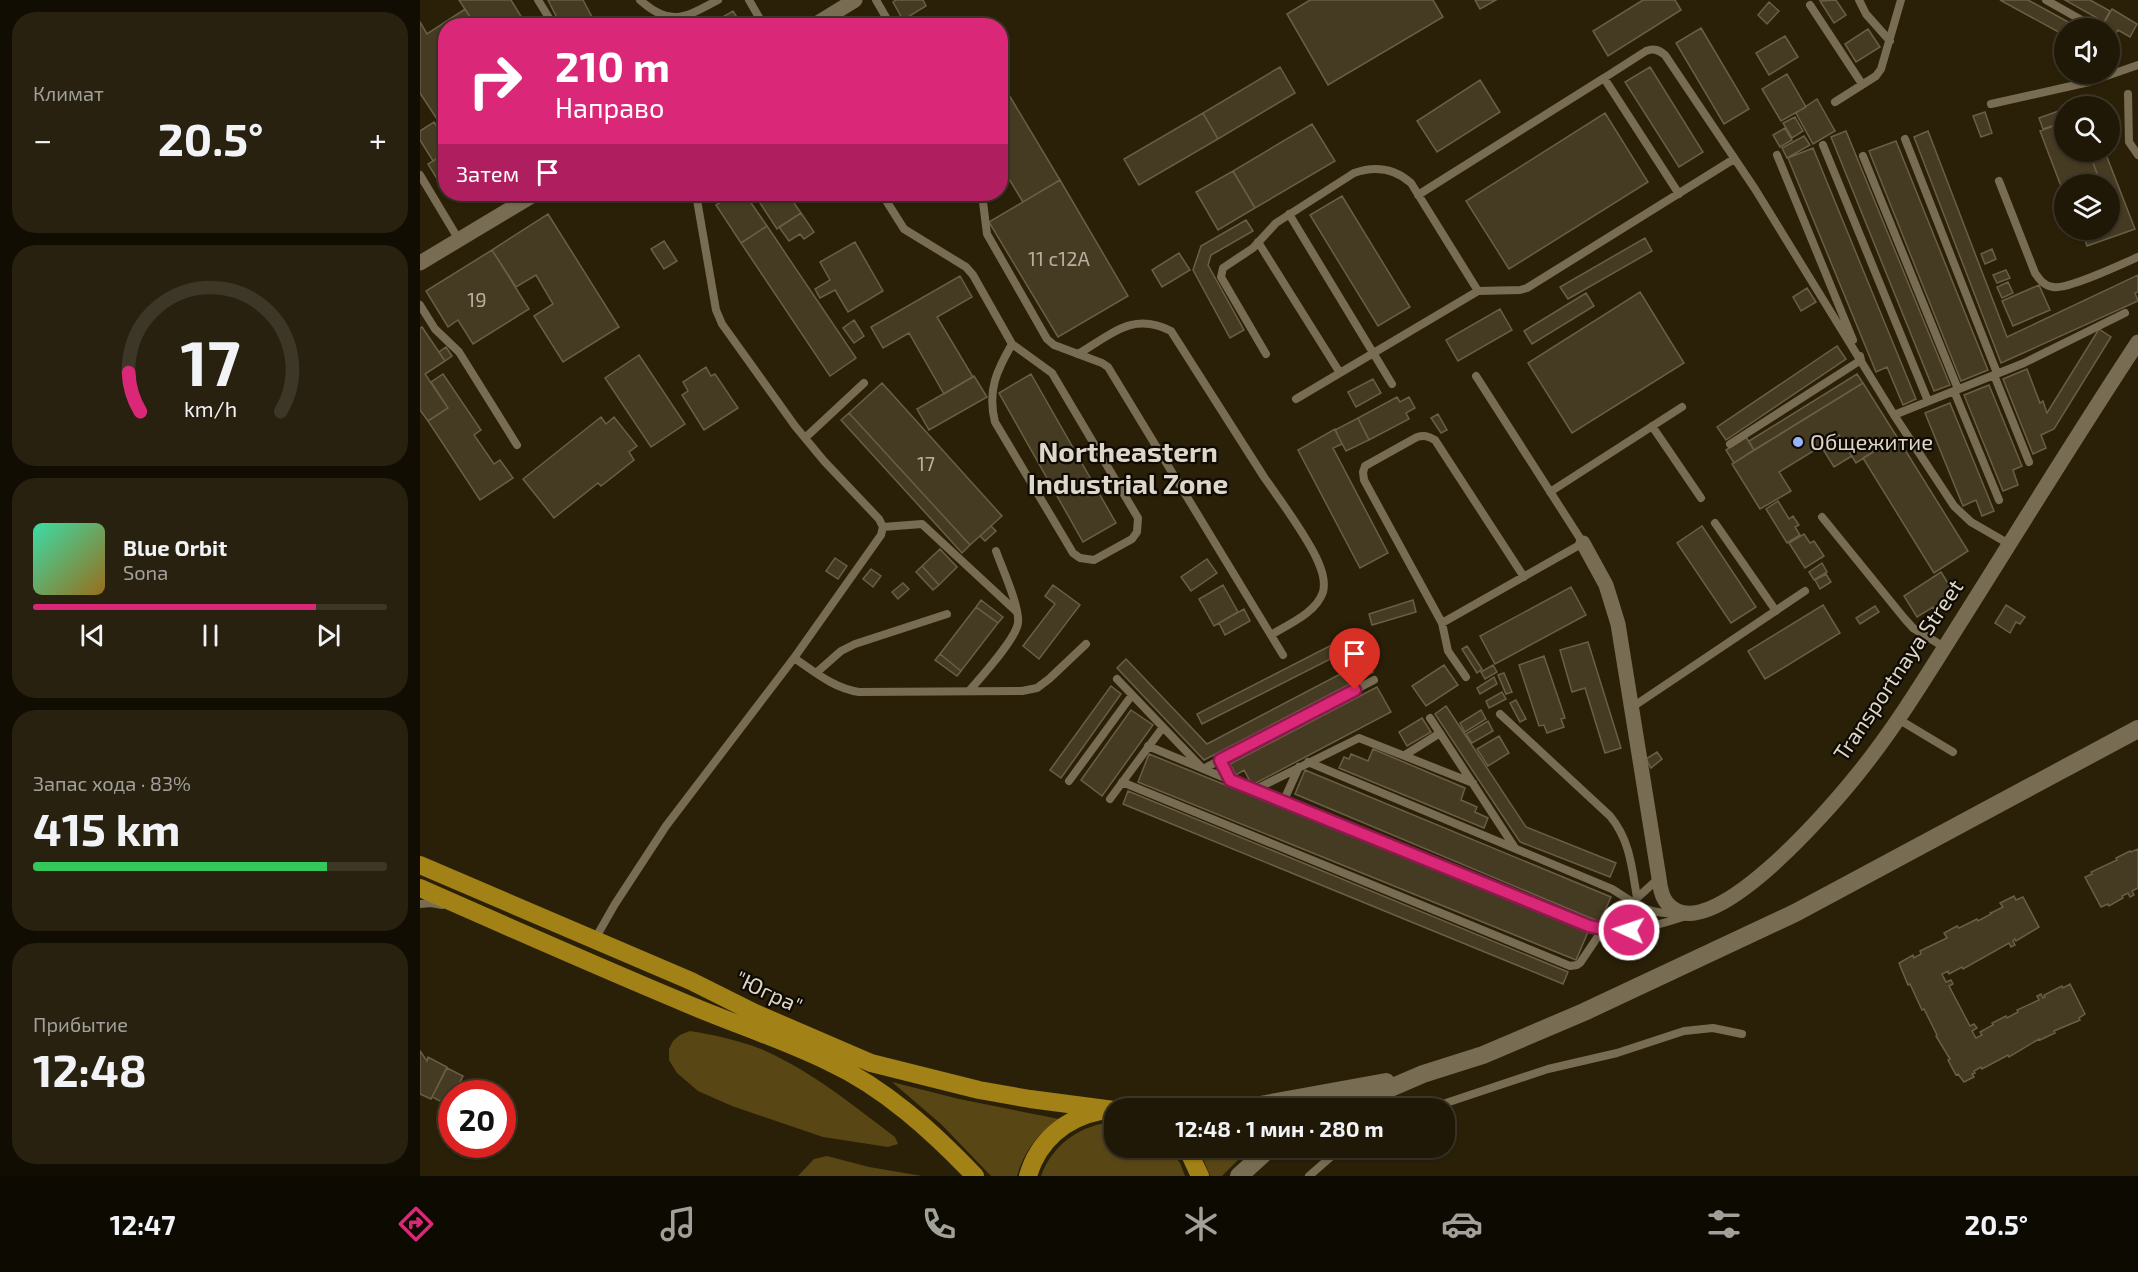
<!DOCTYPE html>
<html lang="ru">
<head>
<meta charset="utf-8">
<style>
	:root { --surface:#201806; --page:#282110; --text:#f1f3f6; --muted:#a2a09b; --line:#3d3728; --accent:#db2777 }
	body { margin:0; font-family:"Exo 2",sans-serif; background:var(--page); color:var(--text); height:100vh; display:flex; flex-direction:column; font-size:22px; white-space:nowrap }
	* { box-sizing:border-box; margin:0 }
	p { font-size:20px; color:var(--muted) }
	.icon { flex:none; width:33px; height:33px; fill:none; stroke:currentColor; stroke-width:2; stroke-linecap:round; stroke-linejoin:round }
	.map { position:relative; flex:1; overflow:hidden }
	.sheet { display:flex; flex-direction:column; gap:12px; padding:12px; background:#120d03; width:420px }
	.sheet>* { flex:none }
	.hud { position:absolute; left:18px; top:18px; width:570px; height:183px; border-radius:24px; box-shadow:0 2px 4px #0004,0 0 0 2px var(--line); background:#db2777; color:#fff; overflow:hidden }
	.fabs { position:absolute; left:1634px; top:18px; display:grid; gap:12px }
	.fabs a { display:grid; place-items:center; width:66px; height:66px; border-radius:50%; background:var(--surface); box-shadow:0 2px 4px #0004,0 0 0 2px var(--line); font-size:30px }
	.speed { position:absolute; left:18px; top:1080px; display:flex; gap:12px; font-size:30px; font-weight:700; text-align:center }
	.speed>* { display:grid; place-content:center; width:78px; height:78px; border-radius:50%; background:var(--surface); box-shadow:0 2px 4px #0004,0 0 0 2px var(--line); line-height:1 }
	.speed .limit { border:9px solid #d22; background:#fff; color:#111 }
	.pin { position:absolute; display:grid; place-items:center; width:51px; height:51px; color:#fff; margin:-62px -26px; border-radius:50% 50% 50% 0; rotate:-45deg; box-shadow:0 0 6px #0007 }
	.pin .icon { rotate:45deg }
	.me { position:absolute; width:66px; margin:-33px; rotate:273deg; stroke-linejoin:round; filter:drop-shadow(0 0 4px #0008) }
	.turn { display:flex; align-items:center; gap:21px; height:126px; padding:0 18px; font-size:27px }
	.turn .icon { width:78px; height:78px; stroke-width:2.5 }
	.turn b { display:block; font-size:42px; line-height:51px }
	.then { display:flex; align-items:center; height:57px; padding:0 18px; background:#0003; gap:12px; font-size:22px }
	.big { font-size:45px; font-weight:700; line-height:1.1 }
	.sheet .card { flex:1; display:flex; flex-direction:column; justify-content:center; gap:9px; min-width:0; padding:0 21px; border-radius:24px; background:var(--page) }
	.sheet .dial { align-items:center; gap:0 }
	.dial svg { height:156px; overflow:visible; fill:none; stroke:var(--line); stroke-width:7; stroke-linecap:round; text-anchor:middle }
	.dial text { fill:var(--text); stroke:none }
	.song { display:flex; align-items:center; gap:18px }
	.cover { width:72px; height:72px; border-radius:9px; background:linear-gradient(135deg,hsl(160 70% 55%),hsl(40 70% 35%)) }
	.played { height:6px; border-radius:3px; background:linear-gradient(90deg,var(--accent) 80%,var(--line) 80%) }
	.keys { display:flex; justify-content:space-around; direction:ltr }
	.heat { display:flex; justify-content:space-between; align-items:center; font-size:33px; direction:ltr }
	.charge { height:9px; border-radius:4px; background:linear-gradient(90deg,#34c759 83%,var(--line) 0) }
	.trip { position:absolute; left:684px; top:1098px; width:351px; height:60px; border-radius:24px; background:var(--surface); box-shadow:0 2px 4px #0004,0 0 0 2px var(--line); font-weight:700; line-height:60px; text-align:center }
	.tabs { display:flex; height:96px; justify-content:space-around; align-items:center; background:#0d0a02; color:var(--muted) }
	.tabs .icon { width:42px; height:42px }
	.tabs .current { color:var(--accent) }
	.tabs b { font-size:27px; color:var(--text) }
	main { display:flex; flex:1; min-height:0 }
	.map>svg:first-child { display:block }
	.green { fill:#594615 }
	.building { fill:#453b22; stroke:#6a5f46; stroke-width:1.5 }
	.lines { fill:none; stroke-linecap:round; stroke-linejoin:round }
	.service { stroke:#786d53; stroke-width:8 }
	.minor { stroke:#786d53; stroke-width:15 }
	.secondary { stroke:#786d53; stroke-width:18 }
	.trunk { stroke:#a28116; stroke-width:18 }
	.route-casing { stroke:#8e194d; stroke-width:15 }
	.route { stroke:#db2777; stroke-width:10 }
	.poi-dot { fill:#99b5fd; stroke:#0f0a03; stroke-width:2 }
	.labels { text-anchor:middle; stroke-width:4.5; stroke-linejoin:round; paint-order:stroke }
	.number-label { font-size:20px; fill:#b7b09f }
	.poi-label { font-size:22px; fill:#ddd7c9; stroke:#0f0a03; text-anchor:start }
	.street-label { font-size:22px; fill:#ddd7c9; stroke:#0f0a03 }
	.district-label { font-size:28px; font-weight:bold; fill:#ddd7c9; stroke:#0f0a03 }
</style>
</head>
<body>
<main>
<section class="sheet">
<div class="card"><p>Климат</p>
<div class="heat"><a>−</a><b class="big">20.5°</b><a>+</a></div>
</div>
<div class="card dial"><svg viewBox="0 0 100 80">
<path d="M14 69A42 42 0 1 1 86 69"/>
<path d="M14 69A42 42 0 0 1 8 49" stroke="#db2777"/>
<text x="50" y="56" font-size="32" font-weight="700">17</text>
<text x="50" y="72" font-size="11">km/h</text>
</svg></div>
<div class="card">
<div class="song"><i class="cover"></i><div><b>Blue Orbit</b><p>Sona</p></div></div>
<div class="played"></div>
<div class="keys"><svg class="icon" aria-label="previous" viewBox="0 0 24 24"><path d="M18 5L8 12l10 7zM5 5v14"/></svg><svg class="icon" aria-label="pause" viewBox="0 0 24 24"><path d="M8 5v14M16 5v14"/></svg><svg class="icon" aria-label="next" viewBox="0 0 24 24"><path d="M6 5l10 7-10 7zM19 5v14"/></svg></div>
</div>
<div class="card"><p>Запас хода · 83%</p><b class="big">415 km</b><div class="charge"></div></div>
<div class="card"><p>Прибытие</p><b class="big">12:48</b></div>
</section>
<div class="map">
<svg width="1718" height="1176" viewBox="0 0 1718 1176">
	<rect width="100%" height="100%" fill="#2a2008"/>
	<path class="green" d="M270,1031C294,1035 318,1040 341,1049C390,1070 433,1105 475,1137L478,1144L468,1147L403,1137L312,1106L278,1091L257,1073L249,1060V1049L253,1041L260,1035Z
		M472,1082L539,1099L639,1119C618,1133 604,1151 597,1176H571L521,1124Z
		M680,1124H694V1148H749L760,1163L765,1176H621C631,1149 652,1131 680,1124Z
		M779,1148H830L802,1176H790Z
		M407,1156L449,1167L502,1176H378L394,1159Z"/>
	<path class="building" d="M39,0H91L107,26H56Z
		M128,0H163L173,19L161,26H141Z
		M476,0H503L506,6L483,20L473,2Z
		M890,0H1013L1023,17L908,85L867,14Z
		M1055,0H1076L1060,9Z
		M1223,0H1255L1261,10L1188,56L1173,31Z
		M1416,0L1426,15L1414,23L1400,1Z
		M1580,0H1608L1659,28H1644V35Z
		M1645,0H1670L1690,11L1684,22Z
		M1349,2L1359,11L1347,24L1338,15Z
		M45,9L56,26H26V133L0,93V22L7,34Z
		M1692,9L1717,24L1710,37L1698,30L1695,35L1689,31V28L1682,27Z
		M313,11L321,24L290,26L289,25Z
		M1281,28L1329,109L1304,124L1256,43Z
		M1448,29L1460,47L1436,62L1425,44Z
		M1365,36L1378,57L1349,75L1336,53Z
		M860,67L875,93L798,139L783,113Z
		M1230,67L1283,152L1259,167L1205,82Z
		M1367,74L1386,107L1361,121L1342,89Z
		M580,80L640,180L603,202L580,164Z
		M1060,80L1080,112L1017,152L997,121Z
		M1397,99L1415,131L1393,144L1376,113Z
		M1666,100L1668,106H1650Z
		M1644,109V122L1623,129L1619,118Z
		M1565,112L1572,133L1561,137L1553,116Z
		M783,113L798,139L719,185L704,159Z
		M1185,113L1228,182L1089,269L1046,201Z
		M1375,117L1383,131L1372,138L1363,123Z
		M14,122L26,141V153L13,161L0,140V131Z
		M1644,122V152H1669L1681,184H1644V194L1620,131Z
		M892,124L915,161L835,208L813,171Z
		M1365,128L1372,140L1360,147L1353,135Z
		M1426,131L1530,385L1514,391L1411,137Z
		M1508,131L1587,337L1718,275V292L1715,293L1718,301L1581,363L1494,137Z
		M1384,136L1390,145L1367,158L1362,148Z
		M1476,141L1568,370L1541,381L1449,151Z
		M1393,148L1496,399L1483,405L1467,367L1456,372L1368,158Z
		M1669,152H1685L1715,229L1667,246L1662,231L1667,230H1689V221L1694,219L1689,205V184H1681Z
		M26,153V178L19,182L8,164Z
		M813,171L835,208L798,230L776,192Z
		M640,180L708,296L638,337L569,222Z
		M313,194H325L347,226L321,243L296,205Z
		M334,194H368L381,213L357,229Z
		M922,196L990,307L958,326L890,215Z
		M381,213L394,232L384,239L380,234L369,241L359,227Z
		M128,214L199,327L143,362L114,316L133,304L116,275L96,287L72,250Z
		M826,220L833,231L791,255L788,265L824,330L810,338L773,270L781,246Z
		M347,226L436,358L410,376L321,243Z
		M1225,238L1232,251L1148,299L1140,287Z
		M244,241L257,261L244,269L231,249Z
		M435,242L463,291L428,312L415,290L400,298L395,289L410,280L400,262Z
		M1572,249L1576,259L1565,264L1561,254Z
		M72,250L109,309L53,344L38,320L28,327L6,291Z
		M759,253L770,270L742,287L732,270Z
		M1586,270L1590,278L1577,283L1573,275Z
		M540,276L552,297L517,317L553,377L524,394L489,333L463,348L451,327Z
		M1588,282L1593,293L1582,298L1577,287Z
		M1619,285L1630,310L1593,326L1582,301Z
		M1387,288L1396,302L1381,311L1373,297Z
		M1220,292L1264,363L1152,433L1108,363Z
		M1166,293L1174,306L1112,344L1104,331Z
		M1080,309L1092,330L1038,361L1026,340Z
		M434,320L444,336L434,343L423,328Z
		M2,327L25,361L5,374L28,408L8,421L0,410V328Z
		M1679,329L1691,337L1634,429L1621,435L1626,448L1613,454L1583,379L1607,369L1620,403L1623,401L1627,413Z
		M1417,346L1426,359L1306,440L1297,427Z
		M26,347L32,356L25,361L19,352Z
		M219,355L265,424L231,447L185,378Z
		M286,367L291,376L295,374L318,408L284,430L262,395L268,391L263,382Z
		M23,374L61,430L54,435L74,464L80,460L93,478L60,500L8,421L28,408L11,382Z
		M611,374L696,523L663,542L579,393Z
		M1437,374L1443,383L1334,450L1329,441Z
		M554,376L567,397L509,430L497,409Z
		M953,379L961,393L936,407L928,392Z
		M462,383L582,516L550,545L429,413Z
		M1443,383L1477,437L1436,463L1419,435L1359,472L1371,491L1340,509L1312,464Z
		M1569,385L1602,466L1593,470L1598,485L1583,491L1544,395Z
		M977,397L980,402L989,397L995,408L986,413L989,419L949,440L938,418Z
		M1530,403L1574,511L1562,516L1556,500L1543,506L1505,413Z
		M429,413L550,545L542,553L421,420Z
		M1018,414L1027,430L1021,433L1011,418Z
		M181,417L186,424L194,417L217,446L209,452L214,460L181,486L178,483L134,518L103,479Z
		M938,418L949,440L926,451L915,430Z
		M915,429L922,444L913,448L968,553L940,568L878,450Z
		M1419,435L1432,456L1414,467L1401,446Z
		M1326,437L1334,450L1314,463L1306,450Z
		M1477,437L1548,551L1514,573L1443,458Z
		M1358,501L1369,519L1373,516L1379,525L1375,527L1380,535L1367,543L1346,509Z
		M571,526L576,531L565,541L560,536Z
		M1282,526L1336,607L1311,623L1257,543Z
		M1384,534L1390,543L1394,541L1404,556L1385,568L1369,543Z
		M520,549L537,567L519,585L502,566Z
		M415,558L427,566L418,579L406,571Z
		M787,559L797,573L771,591L761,577Z
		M1402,563L1407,572L1394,580L1389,572Z
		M502,566L519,585L513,590L496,572Z
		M451,569L461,576L453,587L443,579Z
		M1521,572L1534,593L1518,604L1520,607L1515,611L1513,607L1497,617L1484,596Z
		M1406,574L1411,582L1400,589L1395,580Z
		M483,583L489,589L478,599L472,592Z
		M633,585L660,605L619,659L603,646L635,604L625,596Z
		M803,585L818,612L794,626L779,599Z
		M1151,587L1166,615L1075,664L1060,636Z
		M561,600L583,617L578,623L556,607Z
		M993,600L996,612L952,625L949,614Z
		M1403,605L1420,633L1345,679L1328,651Z
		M1586,605L1605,617L1600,624L1596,622L1590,633L1575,623Z
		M1455,606L1459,612L1440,624L1436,618Z
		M556,607L578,623L541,671L520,654Z
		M824,609L830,621L805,635L799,623Z
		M935,633L940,644L782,724L777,714Z
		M1168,642L1201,748L1185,753L1165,688L1152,692L1140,650Z
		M1047,646L1062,669L1057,673L1042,649Z
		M520,654L541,671L537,676L515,660Z
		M1124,656L1145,718L1141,719L1144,727L1127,733L1124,725L1119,726L1099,665Z
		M706,659L787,744L947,660L953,672L784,760L697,668Z
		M1024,665L1038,685L1006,706L992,686Z
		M1073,665L1077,672L1065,679L1061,672Z
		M1084,673L1092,692L1086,694L1078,675Z
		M1074,677L1077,684L1060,694L1057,688Z
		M691,686L701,694L641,778L630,770Z
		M957,687L971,712L832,785L824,770L816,775L810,764Z
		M1082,692L1086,699L1069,708L1066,701Z
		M1096,700L1106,719L1100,722L1090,703Z
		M1026,706L1106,827L1196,863L1190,877L1100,842L1015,714Z
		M711,710L733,725L682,796L661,780Z
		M1061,710L1066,719L1045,732L1040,723Z
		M1002,718L1011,732L987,746L979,732Z
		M1068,721L1073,731L1052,743L1046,734Z
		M1079,736L1089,753L1068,766L1057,749Z
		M953,749L1045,788L1041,800L1057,807L1055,812L1068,818L1064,828L919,768L924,757L929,759L931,754L948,761Z
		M1237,752L1242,759L1231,768L1226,759Z
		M729,754L1168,932L1156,960L718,782Z
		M885,770L1191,897L1180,922L875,794Z
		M708,791L1148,972L1143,984L703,804Z
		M1718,849V888L1712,891L1714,895L1710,897L1708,893L1702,896L1703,898L1689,906L1688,904L1681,907L1665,877L1672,874L1671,872L1697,860L1696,858L1710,851L1711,852Z
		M1594,896L1596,900L1603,897L1619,927L1596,941L1595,939L1593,941L1595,945L1591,947L1589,943L1543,969L1542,967L1529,974L1528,971L1522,974L1526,982L1531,980L1533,984L1529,986L1550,1026L1554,1024L1557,1028L1552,1031L1556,1038L1562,1035L1560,1032L1573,1025L1572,1023L1586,1016L1587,1018L1598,1012L1597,1010L1619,1000L1617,996L1621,994L1623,998L1625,997L1624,995L1642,986L1643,988L1650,984L1665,1014L1659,1018L1660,1020L1634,1031L1635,1033L1620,1040L1619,1039L1589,1057L1588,1055L1562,1069L1561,1067L1554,1071L1555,1073L1552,1074L1554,1077L1544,1082L1538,1074L1536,1075L1528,1060L1530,1059L1516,1036L1517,1035L1504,1009L1502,1010L1490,984L1488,985L1479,963L1493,955L1494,958L1501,954L1500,951L1527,938L1524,933L1537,926L1539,928L1557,919L1558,921L1571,914L1570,912L1571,913L1583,907L1580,903Z
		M0,1051L7,1061L8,1057L27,1067L11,1099L0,1094Z
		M27,1068L43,1076L34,1094H32L28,1105L12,1097Z"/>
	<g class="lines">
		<path class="service" d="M118,0L134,26
			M220,0C251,28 266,17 298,0
			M329,0L344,26
			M456,0L471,26
			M1439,0L1446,14L1470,41
			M1626,0L1672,26
			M1390,5L1442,84
			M1184,78L1226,51C1234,48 1239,50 1245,55L1335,189L1474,415L1534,506L1551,522L1589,544
			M1708,94L1709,142L1718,155
			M1415,102L1456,76L1461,69L1481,0
			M1571,104L1669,82L1718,65
			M1485,139L1577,373
			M1403,145L1508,401
			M1357,155L1433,340
			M1443,156L1538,389
			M0,175L39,240
			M1579,181L1615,273C1619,279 1624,286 1633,287C1647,290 1702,264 1718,257
			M462,194L484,229L546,267L553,275L592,344L632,373L718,518L717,532L712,539L674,560L660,558L653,553L575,422C567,390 577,370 592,344
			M562,194L567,234L627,339L634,345L682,363L688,367L863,655
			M998,195L1184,78L1259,194
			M869,214L972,384
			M838,242L920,373
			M0,305L15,329L39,352L97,445
			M658,354C691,335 712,311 751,331C782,379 813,428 844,477C862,503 882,529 896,557C901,568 906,580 903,592C896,613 869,624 851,635
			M846,354L801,277L803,268L833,248L856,223L934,173C954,166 974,168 991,183L1058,291
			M1574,375L1609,462
			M1534,391L1579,500
			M876,399L1058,291L1100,290L1107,288L1314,159
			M1474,415L1604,363L1705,313
			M1232,426L1281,498
			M385,438L444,383
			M1310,444L1441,360L1440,356
			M1130,492L1262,407
			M1402,517L1484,618L1493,628L1524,647
			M1295,523L1356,611
			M463,527L502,524L597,612
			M1022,623L1163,543L1056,376
			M374,658C395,672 413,688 439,692L602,691L617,688L629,679L666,644
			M396,673L421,651L435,644L527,614
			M1046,677L1028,651L1022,623L944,480L943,472L945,466L997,437C1004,435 1008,436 1015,440L1104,577
			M697,679L783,769L954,680
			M549,691C561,677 596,639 598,623C600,607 582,568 576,551
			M1211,708L1385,591
			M1080,714L1190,816C1210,840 1212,868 1217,898
			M1010,718L1095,848
			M1478,719L1533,752
			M728,746L834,790L939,738L1053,783
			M985,755L1020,733
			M800,760L810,780
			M888,762L1192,889C1219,906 1225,913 1259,914
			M649,781L712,695
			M702,782L1150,966L1157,965L1160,963L1183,929L1239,878
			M834,790L1177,928C1208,935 1239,925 1269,915
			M690,799L743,727
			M863,802L879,767
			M0,904L11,903L22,905
			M175,939L195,904L246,826L374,658L461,535L463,527L459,519L404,461L375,426L302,324L296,310L276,194
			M1011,1108L1128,1069L1197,1053L1264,1031L1293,1028L1322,1034
			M889,1176L921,1148"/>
		<path class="minor" d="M393,26L435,0
			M0,263L115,194
			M1163,543L1186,585L1198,624L1239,878C1240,886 1241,896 1247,903C1287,953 1412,806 1436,776C1476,727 1509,672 1543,618C1601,526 1658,433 1718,342"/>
		<path class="secondary" d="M824,1108L966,1082
			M924,1108L1003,1074L1063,1055L1164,1012L1375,913L1718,729
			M819,1176L850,1148"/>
		<path class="trunk" d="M0,865L271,981L335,1013L451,1063L559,1090L610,1099L694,1110
			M0,888C86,926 172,964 258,1000C308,1022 360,1038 409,1062C465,1088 513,1132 555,1176
			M767,1148L780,1176
			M608,1176C618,1141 645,1118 681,1111"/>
	</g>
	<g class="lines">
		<defs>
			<path id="route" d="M935,690L800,760L810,780L1169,926L1183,929L1209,930"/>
		</defs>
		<use href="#route" class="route-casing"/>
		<use href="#route" class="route"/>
	</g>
	<circle class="poi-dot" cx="1378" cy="442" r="6"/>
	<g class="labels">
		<g class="number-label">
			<text x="639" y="266">11 с12А</text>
			<text x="57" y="307">19</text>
			<text x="506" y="471">17</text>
		</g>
		<g class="poi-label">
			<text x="1390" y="450">Общежитие</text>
		</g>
		<g class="street-label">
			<text transform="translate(1478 670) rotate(-56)" y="8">Transportnaya Street</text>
			<text transform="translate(349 992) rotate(25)" y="8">"Югра"</text>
		</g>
		<g class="district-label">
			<text x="708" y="462">Northeastern<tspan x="708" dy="32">Industrial Zone</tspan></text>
		</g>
	</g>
</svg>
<div class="fabs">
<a><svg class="icon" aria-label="sound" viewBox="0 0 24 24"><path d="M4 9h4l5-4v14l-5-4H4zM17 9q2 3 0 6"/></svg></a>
<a><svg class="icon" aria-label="search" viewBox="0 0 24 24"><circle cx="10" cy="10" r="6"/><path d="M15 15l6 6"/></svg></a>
<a><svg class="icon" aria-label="layers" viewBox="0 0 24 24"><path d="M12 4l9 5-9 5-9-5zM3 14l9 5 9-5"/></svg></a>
</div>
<div class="speed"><div class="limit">20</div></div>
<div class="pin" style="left:935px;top:690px;background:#d93025"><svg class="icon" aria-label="arrive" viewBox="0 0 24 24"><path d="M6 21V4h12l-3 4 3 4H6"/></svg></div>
<svg class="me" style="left:1209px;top:930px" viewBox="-20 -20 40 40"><circle r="17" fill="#db2777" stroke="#fff" stroke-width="3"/><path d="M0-11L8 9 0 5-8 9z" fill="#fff"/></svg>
<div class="trip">12:48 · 1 мин · 280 m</div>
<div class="hud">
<div class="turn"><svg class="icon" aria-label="right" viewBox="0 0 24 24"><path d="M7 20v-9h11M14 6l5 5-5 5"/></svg><div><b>210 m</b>Направо</div></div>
<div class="then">Затем<svg class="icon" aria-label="arrive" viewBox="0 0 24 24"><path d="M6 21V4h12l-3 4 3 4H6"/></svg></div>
</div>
</div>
</main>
<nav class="tabs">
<b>12:47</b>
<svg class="icon current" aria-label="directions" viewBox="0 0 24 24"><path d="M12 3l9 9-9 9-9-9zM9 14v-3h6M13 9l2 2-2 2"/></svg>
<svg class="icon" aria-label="music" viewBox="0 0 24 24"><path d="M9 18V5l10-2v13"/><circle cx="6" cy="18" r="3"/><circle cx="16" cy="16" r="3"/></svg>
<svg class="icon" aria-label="phone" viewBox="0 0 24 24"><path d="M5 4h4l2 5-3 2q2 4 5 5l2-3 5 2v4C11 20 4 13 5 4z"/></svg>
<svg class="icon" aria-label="climate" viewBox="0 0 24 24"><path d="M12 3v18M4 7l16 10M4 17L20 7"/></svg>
<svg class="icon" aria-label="car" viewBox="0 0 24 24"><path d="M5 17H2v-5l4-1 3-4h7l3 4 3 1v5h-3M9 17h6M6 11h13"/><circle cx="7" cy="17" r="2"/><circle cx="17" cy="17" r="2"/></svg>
<svg class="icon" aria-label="filters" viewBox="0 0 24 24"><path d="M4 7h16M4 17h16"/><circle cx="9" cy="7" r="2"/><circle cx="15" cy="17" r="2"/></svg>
<b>20.5°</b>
</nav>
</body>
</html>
